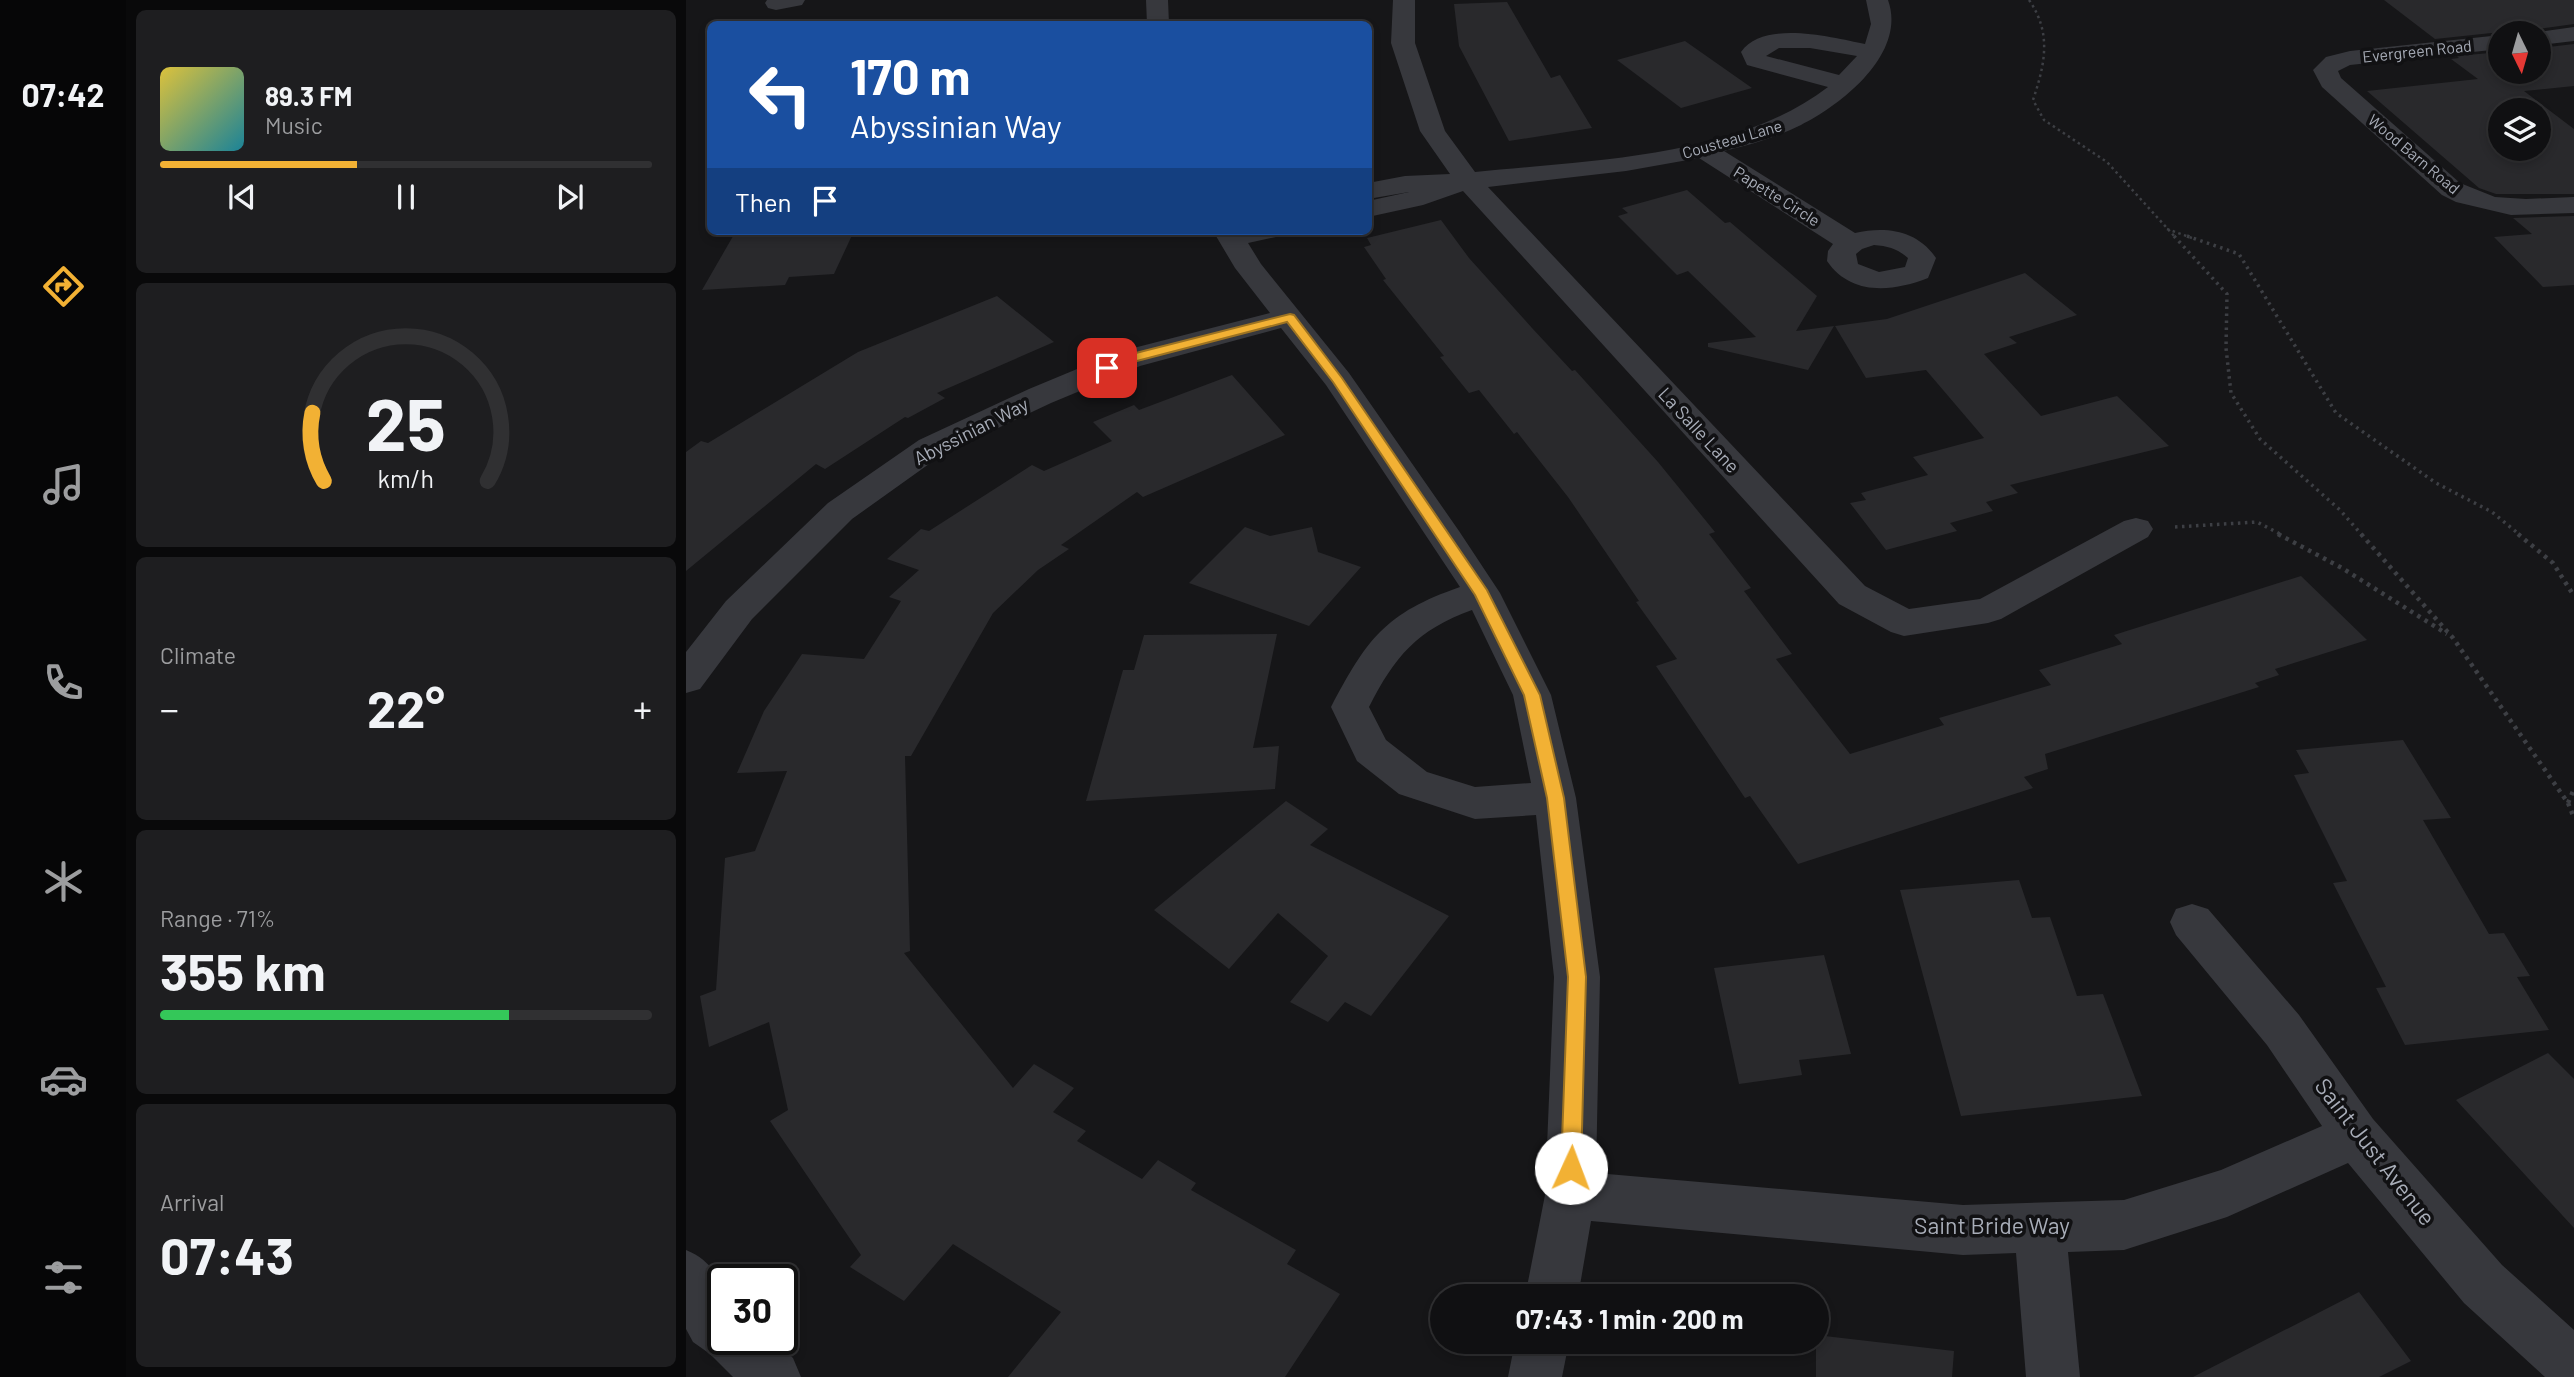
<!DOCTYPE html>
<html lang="en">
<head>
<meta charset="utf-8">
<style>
	:root { --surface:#101012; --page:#1e1e20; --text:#f1f3f6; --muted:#9c9d9f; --line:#303032; --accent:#f2b134 }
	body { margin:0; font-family:Barlow,sans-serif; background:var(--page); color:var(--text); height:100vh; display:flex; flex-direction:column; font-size:26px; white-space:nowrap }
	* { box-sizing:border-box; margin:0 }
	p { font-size:23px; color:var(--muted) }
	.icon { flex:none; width:38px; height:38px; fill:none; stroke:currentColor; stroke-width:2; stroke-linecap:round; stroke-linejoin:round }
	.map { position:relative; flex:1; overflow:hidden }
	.details { display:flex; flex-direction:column; gap:10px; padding:10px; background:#09090a; width:560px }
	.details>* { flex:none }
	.hud { position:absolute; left:21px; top:21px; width:665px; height:214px; border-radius:10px; box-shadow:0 4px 10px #0003,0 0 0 2px var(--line); background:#1a4fa0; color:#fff; overflow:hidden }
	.needle { width:46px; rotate:175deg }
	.tools { position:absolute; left:1802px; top:21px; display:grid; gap:14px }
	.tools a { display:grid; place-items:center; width:63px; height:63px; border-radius:50%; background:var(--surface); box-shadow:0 4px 10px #0003,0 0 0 2px var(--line); font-size:35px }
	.speed { position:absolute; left:21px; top:1264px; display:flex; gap:14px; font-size:35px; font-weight:700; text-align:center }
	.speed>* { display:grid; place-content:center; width:91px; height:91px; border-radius:50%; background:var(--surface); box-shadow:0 4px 10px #0003,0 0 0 2px var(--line); line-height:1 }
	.speed .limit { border:4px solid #111; border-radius:10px; background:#fff; color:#111 }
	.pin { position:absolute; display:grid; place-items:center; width:60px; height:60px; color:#fff; margin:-30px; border-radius:14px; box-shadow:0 4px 10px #0006 }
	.me { position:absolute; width:77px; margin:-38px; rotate:2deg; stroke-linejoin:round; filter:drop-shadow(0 0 5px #0008) }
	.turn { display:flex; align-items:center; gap:24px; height:147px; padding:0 28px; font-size:32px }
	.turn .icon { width:91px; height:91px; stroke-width:2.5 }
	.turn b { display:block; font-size:49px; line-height:60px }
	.then { display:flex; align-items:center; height:66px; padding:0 28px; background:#0003; gap:14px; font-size:26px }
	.big { font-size:52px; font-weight:700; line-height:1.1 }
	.details .tile { flex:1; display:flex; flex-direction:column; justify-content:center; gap:10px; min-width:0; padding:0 24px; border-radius:10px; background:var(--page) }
	.details .dial { align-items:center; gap:0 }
	.dial svg { height:182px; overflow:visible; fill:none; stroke:var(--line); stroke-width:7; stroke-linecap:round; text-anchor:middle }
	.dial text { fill:var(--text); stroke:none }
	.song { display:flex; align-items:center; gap:21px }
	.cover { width:84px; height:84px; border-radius:10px; background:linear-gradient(135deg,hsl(50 70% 55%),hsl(190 70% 35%)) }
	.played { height:7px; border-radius:4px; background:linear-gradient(90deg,var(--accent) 40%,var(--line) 40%) }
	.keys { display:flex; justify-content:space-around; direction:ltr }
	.heat { display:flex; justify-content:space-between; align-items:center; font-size:38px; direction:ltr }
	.charge { height:10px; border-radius:5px; background:linear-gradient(90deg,#34c759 71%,var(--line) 0) }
	.trip { position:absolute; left:744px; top:1284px; width:399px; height:70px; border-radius:35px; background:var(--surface); box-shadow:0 4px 10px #0003,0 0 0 2px var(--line); font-weight:700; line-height:70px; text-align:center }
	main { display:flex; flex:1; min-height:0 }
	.tabs { display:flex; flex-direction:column; width:126px; justify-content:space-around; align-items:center; background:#060607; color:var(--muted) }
	.tabs .icon { width:49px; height:49px }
	.tabs .current { color:var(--accent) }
	.tabs b { font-size:32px; color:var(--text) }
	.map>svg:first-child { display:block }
	.building { fill:#29292c; fill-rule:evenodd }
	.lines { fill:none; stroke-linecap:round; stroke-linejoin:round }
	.path-far2 { stroke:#3d3f44; stroke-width:2.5; stroke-dasharray:2.5 3.5; stroke-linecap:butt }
	.path-far1 { stroke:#3d3f44; stroke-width:3.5; stroke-dasharray:2.5 4.5; stroke-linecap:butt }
	.path { stroke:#3d3f44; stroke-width:4.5; stroke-dasharray:3.5 5; stroke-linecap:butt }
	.minor { fill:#37383d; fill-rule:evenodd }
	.route { fill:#f2b134; stroke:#9d7322; stroke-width:2 }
	.labels { text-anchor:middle; stroke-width:7; stroke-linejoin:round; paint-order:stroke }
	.far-street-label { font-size:16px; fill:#a8adb8; stroke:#111113 }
	.street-label { font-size:19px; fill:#a8adb8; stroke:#111113 }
	.near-street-label { font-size:23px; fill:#a8adb8; stroke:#111113 }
</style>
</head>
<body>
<main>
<nav class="tabs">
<b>07:42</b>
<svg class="icon current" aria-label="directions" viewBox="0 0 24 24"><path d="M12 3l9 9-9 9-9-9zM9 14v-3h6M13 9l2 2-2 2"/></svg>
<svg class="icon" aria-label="music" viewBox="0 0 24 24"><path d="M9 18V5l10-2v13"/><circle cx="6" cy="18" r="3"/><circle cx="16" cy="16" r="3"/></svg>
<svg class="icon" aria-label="phone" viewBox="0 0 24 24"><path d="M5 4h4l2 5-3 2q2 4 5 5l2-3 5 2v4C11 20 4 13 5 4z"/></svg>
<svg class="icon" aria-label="climate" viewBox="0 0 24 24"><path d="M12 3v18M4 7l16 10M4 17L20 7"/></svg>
<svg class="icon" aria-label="car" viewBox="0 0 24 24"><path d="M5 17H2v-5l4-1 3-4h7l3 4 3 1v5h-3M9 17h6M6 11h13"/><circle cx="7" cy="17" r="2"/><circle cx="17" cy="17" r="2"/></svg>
<svg class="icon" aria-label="filters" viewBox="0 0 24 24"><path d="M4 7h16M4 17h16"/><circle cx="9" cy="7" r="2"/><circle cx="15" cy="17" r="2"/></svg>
</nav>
<section class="details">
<div class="tile">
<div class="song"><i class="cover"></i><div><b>89.3 FM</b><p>Music</p></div></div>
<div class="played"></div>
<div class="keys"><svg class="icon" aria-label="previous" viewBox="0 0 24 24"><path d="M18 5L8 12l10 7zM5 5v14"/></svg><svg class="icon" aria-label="pause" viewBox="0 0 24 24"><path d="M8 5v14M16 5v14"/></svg><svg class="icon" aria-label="next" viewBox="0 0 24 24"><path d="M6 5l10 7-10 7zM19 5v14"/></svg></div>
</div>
<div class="tile dial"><svg viewBox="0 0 100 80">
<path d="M14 69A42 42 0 1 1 86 69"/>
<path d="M14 69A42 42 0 0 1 9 39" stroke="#f2b134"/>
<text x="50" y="56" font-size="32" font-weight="700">25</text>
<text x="50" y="72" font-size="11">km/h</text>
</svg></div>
<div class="tile"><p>Climate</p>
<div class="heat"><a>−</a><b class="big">22°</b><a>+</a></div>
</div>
<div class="tile"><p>Range · 71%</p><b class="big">355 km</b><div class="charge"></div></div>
<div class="tile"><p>Arrival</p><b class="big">07:43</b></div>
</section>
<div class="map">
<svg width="1888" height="1377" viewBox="0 0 1888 1377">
	<rect width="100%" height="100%" fill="#161618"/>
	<path class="building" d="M1698,0H1888V24L1845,30L1842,33L1815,32L1749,39Z
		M821,2L865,78L874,75L906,128L823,141L773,46L768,4Z
		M999,41L1066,88L995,108L931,60Z
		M1888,44V86L1838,91L1888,129V194H1810L1793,188L1681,91L1792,79L1765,59L1773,58L1771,56L1815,52V72H1853V48ZM1815,110H1853V149H1815Z
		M1001,190L1039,223L1044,222L1131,296L1110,331L1148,326L1122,370L1022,347V343L1070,337L1002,271L991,275L932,216L942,213L936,208Z
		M1888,216V285L1857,287L1808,237L1846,234L1827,218Z
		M755,220L783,258L846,328L886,371L889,370L972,462L1029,532L1023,534L1065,588L1058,591L1106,654L1090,659L1164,754L1258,725L1253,718L1365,685L1353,670L1436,644L1428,635L1615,576L1681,640L1589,669L1593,675L1569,683L1573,687L1359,754L1362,769L1338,777L1347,788L1112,864L1064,796L1059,798L970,666L991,659L950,602L953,601L882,497L831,432L828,434L793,390L783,393L754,357L758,356L697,280L700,279L678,247L685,245L681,238Z
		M50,231H168L148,274L103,277L99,285L16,290Z
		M1339,273L1391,315L1323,337L1331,343L1298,354L1355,416L1431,396L1483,446L1324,485L1332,493L1300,502L1307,511L1264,523L1271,531L1200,550L1164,503L1180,500L1175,493L1242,475L1227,457L1298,438L1240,370L1180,378L1149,326L1201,319Z
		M311,296L368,342L251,393L259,398L222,418L219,417L139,469L130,464L0,571V452L15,441L22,443L172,352Z
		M546,375L599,435L457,497L451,492L375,545L383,549L352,570L307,613L225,756H219L224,951L218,953L327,1088L348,1064L388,1088L367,1112L400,1131L391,1141L456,1179L472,1160L510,1183L505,1190L610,1250L601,1264L654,1294L599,1377H322L375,1312L267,1244L218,1301L164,1267L175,1255L84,1121L102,1110L83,1022L23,1047L14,996L30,990L39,858L69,851L101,771L51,773L78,711L116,654L178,659L215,601L203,597L233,570L201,559L235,529L243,531L346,465L358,471L426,441L407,422L448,405L453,410Z
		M559,527L584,536L626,527L632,552L675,567L623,626L503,583Z
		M591,634L567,748L593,746L589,789L400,801L437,670H448L458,635Z
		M1717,740L1765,818L1737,820L1803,934L1818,933L1844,976L1831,977L1863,1030L1719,1045L1690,988L1700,987L1647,883L1661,881L1608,775L1623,773L1610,750Z
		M600,801L642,829L624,845L763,916L685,1016L659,1002L642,1022L604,1002L642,956L592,913L543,969L468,910Z
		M1333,880L1346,918L1364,917L1391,996L1417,994L1456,1096L1275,1116L1214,890Z
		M1138,955L1165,1054L1113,1060L1116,1075L1053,1084L1028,968Z
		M1862,1053L1888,1079V1228L1770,1100Z
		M1673,1292L1725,1361L1693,1377H1507Z
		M1130,1335L1268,1351L1266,1377H1130Z"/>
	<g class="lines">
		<path class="path-far2" d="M1343,0C1366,33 1359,64 1347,100L1358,120L1421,162L1490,238
			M1481,229L1506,238"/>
		<path class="path-far1" d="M1488,236L1541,294L1540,348L1545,393L1574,439L1654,510L1676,535
			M1501,236L1553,254L1650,413L1750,483L1806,512L1834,535
			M1489,527L1571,522L1596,535"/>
		<path class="path" d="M1592,534L1656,568L1761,634
			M1675,534L1767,638L1882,803L1888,818
			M1832,534L1867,563L1888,596
			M1882,803L1888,789"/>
		<path class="minor" d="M81,0H119L116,5L90,10L82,8L79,3Z
			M460,0H482L483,24H461Z
			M707,0H729V43L759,131L789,172C902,160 1048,159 1142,87L1061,65L1055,52C1078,19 1147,38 1179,44L1185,24L1180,0H1202C1221,53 1157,104 1115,125C1091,137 1064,145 1038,151L1169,233C1200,226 1231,230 1250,258L1242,278C1206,292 1165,296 1141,261L1142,251L1147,244L1013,158L940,171L802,187L1179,586L1223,609L1294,599L1438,521L1450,518L1462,521L1467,529L1462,537L1315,619L1302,623L1218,636L1205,632L1153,604L777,191L737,205L682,217V201L723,192L682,199V183L719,176L764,174L734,131L705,43ZM1093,48H1124L1171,56L1153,75L1080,56ZM1188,245C1202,246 1212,249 1222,258L1219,267L1193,272L1172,264L1170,254L1176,249Z
			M1888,27V41L1853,45V33H1845Z
			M1815,35V49L1664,65L1652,71L1655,78L1774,183L1809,197L1840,199L1888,197V213L1825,215L1770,202L1756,195L1636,87L1627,70L1640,57L1664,51Z
			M527,231H594L590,237L562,243L575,264L663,373L773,531L814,593L865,695L890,798L914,977L910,1173L1277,1205L1438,1200L1535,1170L1636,1126L1581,1045L1490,935L1484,922L1490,909L1506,904L1522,909L1613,1015L1687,1119L1816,1265L1888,1330V1377H1859L1778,1303L1662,1163L1541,1217L1438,1250L1382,1252L1394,1377H1340L1330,1253L1277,1255L905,1221L892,1297H839L859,1195L868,977L850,815L789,819L713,794L671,761L645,707C681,639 699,613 774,587L640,385L595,328L454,366L365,403L257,454L166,519L66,619L14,689L0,693V652L40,601L142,503L233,440L343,389L432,352L584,313L549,268ZM786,610L827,695L845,783L789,787L741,772L700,740L683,707C709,656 731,630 786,610Z
			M0,1250C41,1267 37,1300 37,1339H86L107,1358L115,1377H47L24,1354L7,1342L0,1329Z
			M829,1342H883L876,1377H822Z"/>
	</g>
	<path class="route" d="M604,314L608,315L656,378L801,590L854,695L878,798L900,977L895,1168L892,1175L885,1178L878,1175L875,1168L882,977L861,798L838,695L789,595L647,382L601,322L447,362L421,372L414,368L438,356Z"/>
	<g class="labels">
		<g class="far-street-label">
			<text transform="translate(1731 51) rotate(-6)" y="6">Evergreen Road</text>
			<text transform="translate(1046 139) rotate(-16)" y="6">Cousteau Lane</text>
			<text transform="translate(1728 154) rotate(40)" y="6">Wood Barn Road</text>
			<text transform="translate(1091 196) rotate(32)" y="6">Papette Circle</text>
		</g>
		<g class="street-label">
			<text transform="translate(1013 430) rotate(47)" y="7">La Salle Lane</text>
			<text transform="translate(285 431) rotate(-27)" y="7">Abyssinian Way</text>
		</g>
		<g class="near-street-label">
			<text transform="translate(1689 1152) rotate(52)" y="8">Saint Just Avenue</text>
			<text x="1306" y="1234">Saint Bride Way</text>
		</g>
	</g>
</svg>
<div class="tools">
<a><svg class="needle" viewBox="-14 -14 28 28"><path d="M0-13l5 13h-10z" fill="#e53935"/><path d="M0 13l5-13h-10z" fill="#9c9d9f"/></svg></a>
<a><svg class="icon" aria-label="layers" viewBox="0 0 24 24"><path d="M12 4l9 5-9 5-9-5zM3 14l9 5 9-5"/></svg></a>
</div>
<div class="speed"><div class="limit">30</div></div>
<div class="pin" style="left:421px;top:368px;background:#d93025"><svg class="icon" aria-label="arrive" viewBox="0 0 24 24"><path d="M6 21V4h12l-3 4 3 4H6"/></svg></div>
<svg class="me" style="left:885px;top:1168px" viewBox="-20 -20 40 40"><circle r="19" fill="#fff"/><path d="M0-13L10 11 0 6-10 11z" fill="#f2b134"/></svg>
<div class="trip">07:43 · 1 min · 200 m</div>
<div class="hud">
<div class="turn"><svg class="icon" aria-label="left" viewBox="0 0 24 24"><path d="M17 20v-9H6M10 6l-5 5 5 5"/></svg><div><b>170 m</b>Abyssinian Way</div></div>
<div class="then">Then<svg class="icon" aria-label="arrive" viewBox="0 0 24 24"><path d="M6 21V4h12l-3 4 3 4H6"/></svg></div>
</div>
</div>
</main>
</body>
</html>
